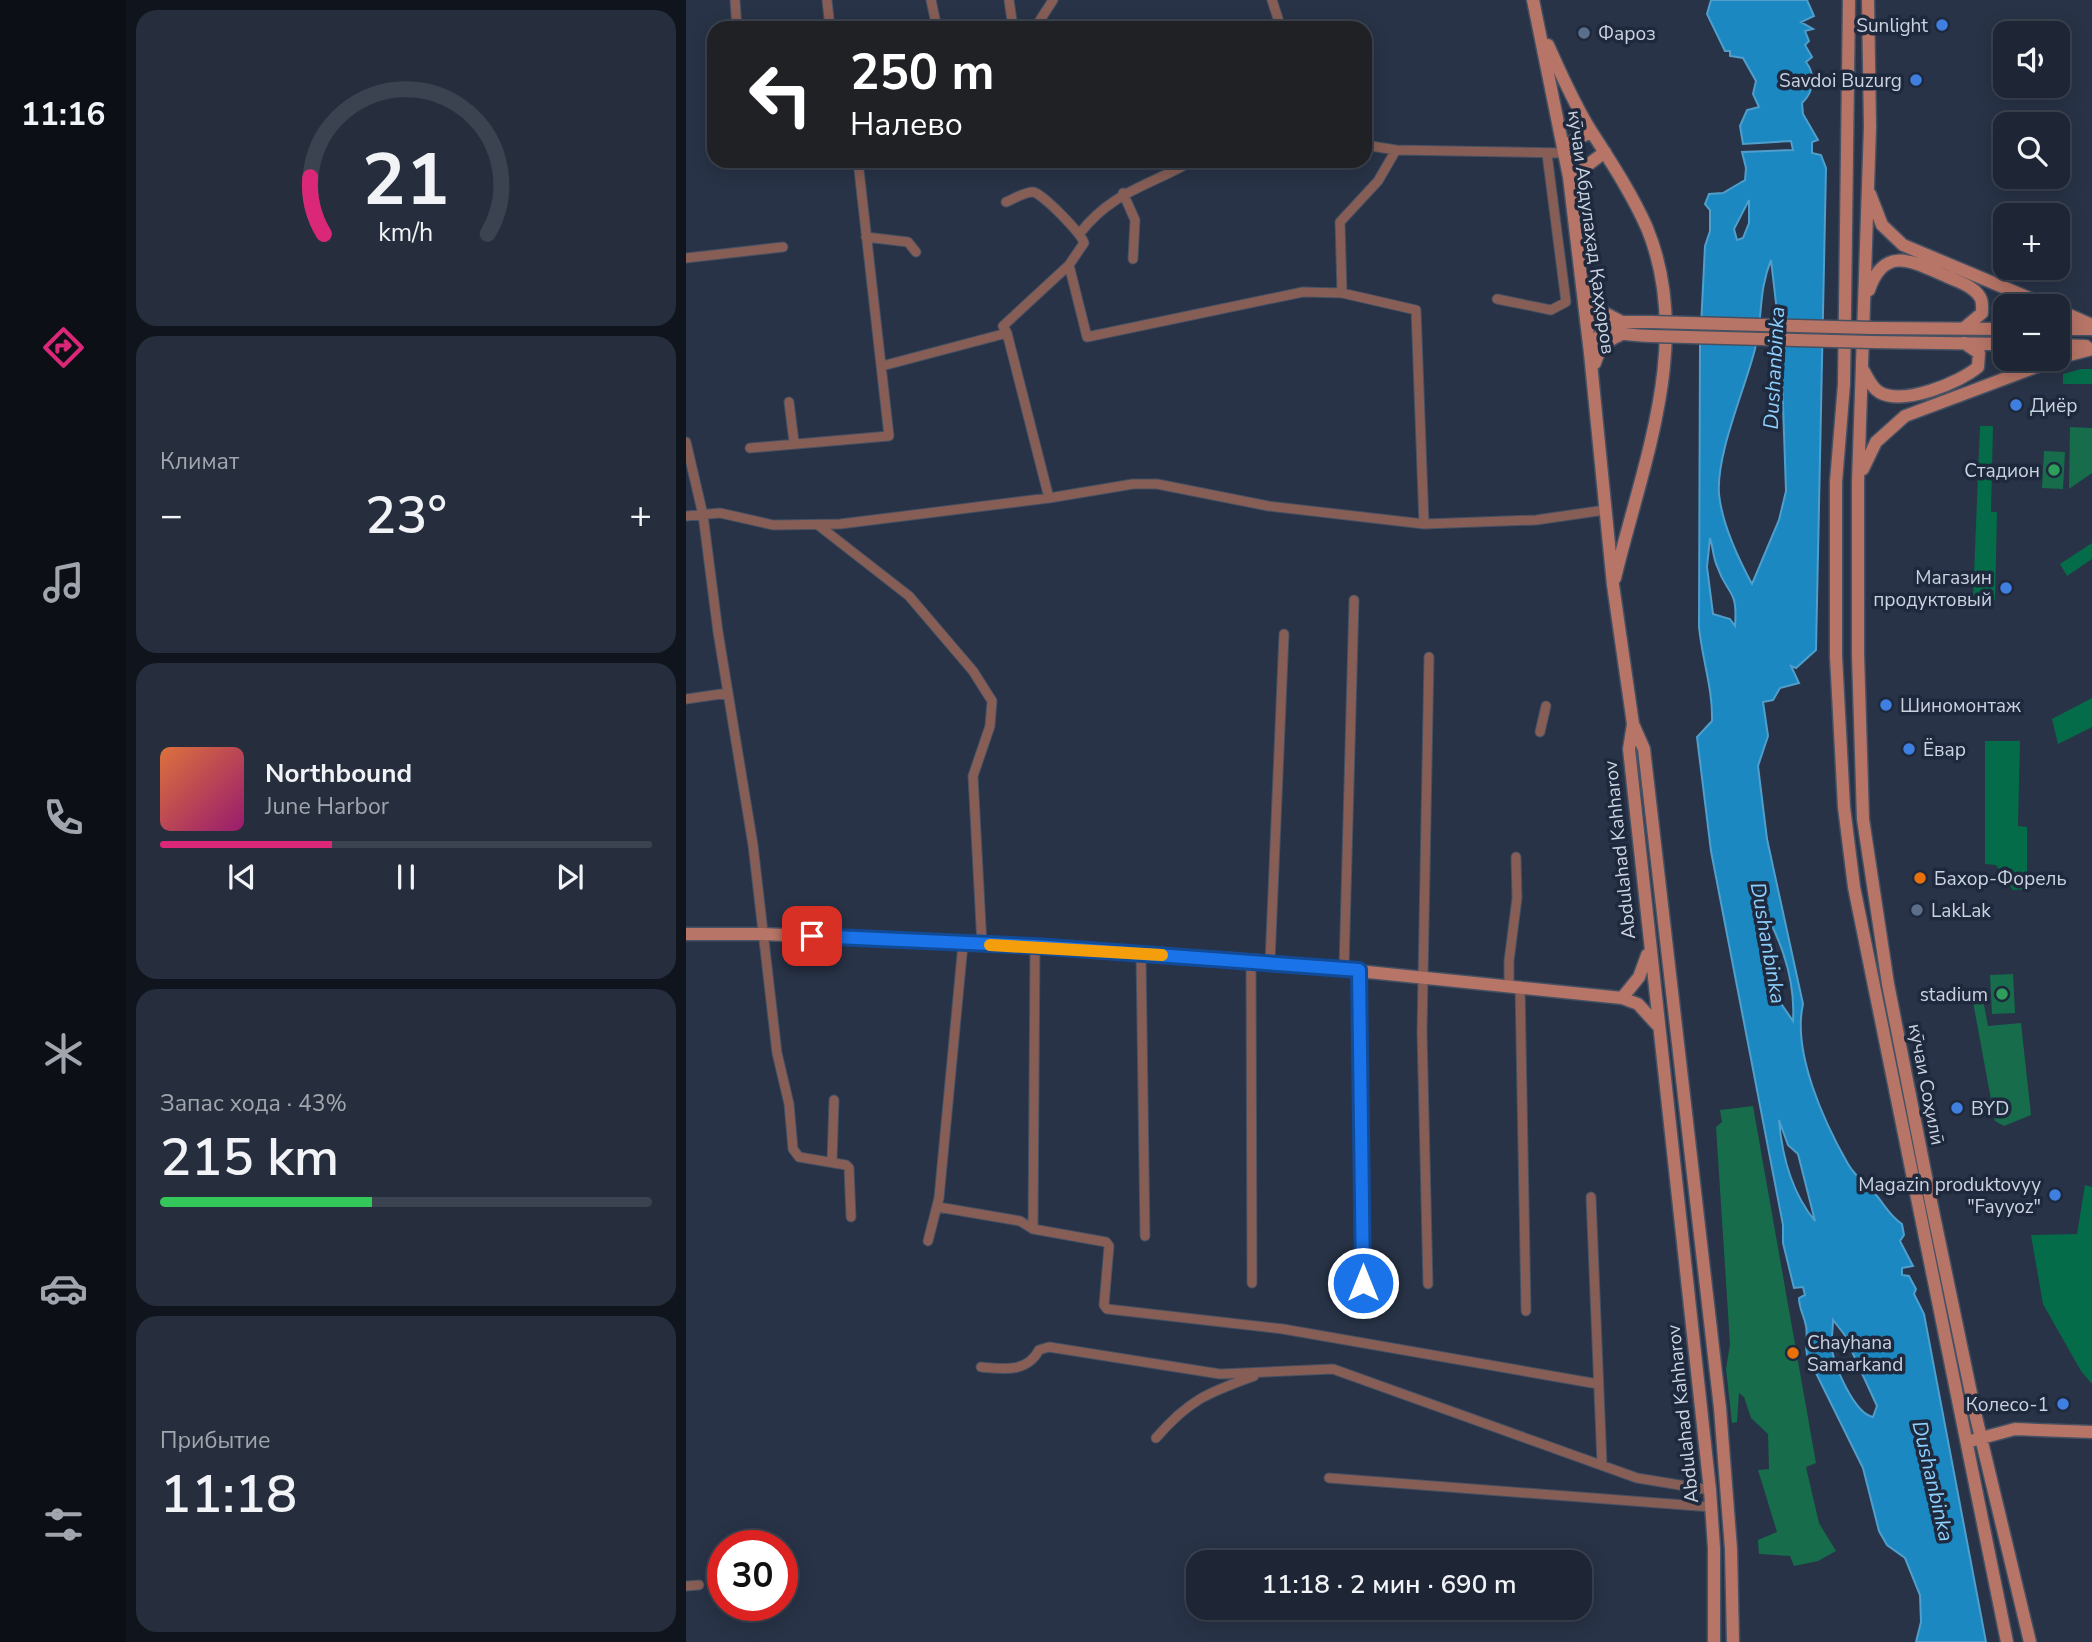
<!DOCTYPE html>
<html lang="ru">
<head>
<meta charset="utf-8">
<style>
	:root { --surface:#1e2635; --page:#262e3d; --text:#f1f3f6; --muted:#a1a5ad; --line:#3c4350; --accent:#db2777 }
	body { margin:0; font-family:"Nunito Sans",sans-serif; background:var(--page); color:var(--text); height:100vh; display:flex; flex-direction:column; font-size:26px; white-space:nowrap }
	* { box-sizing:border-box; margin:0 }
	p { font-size:23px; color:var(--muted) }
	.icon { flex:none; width:38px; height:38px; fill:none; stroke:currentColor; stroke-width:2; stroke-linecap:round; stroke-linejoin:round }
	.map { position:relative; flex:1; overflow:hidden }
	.panel { display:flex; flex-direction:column; gap:10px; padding:10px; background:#10151d; width:560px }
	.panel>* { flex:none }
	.guide { position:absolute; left:21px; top:21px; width:665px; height:147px; border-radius:21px; box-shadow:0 4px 18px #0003,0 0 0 2px var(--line); background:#202124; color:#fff; overflow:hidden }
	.controls { position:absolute; left:1307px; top:21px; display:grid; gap:14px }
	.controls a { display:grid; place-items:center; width:77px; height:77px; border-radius:14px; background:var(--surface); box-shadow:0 4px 18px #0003,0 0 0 2px var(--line); font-size:35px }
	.speed { position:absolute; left:21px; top:1530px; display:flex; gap:14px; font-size:35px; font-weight:700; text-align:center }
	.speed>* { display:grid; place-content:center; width:91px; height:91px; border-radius:50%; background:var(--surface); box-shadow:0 4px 18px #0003,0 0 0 2px var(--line); line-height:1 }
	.speed .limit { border:10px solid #d22; background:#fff; color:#111 }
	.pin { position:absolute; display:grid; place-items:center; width:60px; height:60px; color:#fff; margin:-30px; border-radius:14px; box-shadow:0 4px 10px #0006 }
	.me { position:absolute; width:77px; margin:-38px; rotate:0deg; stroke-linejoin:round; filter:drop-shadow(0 0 5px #0008) }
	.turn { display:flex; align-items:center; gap:24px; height:147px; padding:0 28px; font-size:32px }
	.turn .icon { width:91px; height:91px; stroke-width:2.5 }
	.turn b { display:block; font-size:49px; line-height:60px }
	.big { font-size:52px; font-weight:600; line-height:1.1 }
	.panel .card { flex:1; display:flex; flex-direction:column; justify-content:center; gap:10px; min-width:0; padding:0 24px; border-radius:21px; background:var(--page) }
	.panel .dial { align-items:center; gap:0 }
	.dial svg { height:182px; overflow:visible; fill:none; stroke:var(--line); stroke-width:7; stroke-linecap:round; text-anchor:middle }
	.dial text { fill:var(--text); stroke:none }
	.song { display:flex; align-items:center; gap:21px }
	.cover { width:84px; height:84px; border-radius:10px; background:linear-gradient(135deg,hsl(20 70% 55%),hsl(320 70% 35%)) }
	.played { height:7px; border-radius:4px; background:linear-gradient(90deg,var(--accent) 35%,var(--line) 35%) }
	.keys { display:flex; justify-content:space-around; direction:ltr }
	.heat { display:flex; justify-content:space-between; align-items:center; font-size:38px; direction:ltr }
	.charge { height:10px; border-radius:5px; background:linear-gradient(90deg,#34c759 43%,var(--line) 0) }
	.trip { position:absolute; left:500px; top:1550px; width:406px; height:70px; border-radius:21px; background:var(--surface); box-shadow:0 4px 18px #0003,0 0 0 2px var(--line); font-weight:600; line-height:70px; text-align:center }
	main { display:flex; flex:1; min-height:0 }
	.tabs { display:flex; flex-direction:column; width:126px; justify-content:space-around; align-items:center; background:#0c0f15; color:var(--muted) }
	.tabs .icon { width:49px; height:49px }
	.tabs .active { color:var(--accent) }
	.tabs b { font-size:32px; color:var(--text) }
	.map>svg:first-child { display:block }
	.green { fill:#166c4b }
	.forest { fill:#056c4a }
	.water { fill:#1c88c2; stroke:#509ecb; stroke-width:2; fill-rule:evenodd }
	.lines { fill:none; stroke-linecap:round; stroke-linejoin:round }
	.street-casing { stroke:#455063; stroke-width:11 }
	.secondary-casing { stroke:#455063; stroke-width:15 }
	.street { stroke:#875e55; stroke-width:9 }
	.secondary { stroke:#b67566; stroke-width:12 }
	.secondary-bridge-casing { stroke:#455063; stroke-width:15; stroke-linecap:butt }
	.secondary-bridge { stroke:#b67566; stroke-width:12 }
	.route-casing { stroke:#114b97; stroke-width:18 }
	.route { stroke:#1a73e8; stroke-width:12 }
	.slow { stroke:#f59e0b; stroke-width:12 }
	.shop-dot { fill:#3f7fe0; stroke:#1e293d; stroke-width:2.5 }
	.service-dot { fill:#5c6f8a; stroke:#1e293d; stroke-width:2.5 }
	.leisure-dot { fill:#2e9e5b; stroke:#1e293d; stroke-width:2.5 }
	.food-dot { fill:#e8710a; stroke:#1e293d; stroke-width:2.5 }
	.labels { text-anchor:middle; stroke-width:7; stroke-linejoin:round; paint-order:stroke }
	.poi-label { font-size:19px; fill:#cbd3e0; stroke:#1e293d; text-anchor:start }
	.street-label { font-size:19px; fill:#cbd3e0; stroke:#1e293d }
	.water-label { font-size:21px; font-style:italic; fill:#8dd0fe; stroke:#1e293d }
</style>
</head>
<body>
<main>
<nav class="tabs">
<b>11:16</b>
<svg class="icon active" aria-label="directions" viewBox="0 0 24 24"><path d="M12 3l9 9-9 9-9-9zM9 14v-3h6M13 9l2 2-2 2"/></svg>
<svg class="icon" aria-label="music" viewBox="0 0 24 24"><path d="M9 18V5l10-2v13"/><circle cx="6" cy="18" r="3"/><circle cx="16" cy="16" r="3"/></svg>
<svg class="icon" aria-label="phone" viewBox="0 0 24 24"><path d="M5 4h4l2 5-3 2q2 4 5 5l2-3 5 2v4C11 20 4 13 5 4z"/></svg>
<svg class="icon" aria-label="climate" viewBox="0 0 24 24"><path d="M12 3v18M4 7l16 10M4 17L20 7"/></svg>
<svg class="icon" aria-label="car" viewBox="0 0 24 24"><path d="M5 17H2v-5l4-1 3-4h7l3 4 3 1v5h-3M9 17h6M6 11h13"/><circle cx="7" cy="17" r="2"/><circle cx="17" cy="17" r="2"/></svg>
<svg class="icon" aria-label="filters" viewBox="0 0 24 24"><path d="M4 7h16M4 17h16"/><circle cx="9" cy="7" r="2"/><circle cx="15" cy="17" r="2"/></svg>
</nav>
<section class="panel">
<div class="card dial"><svg viewBox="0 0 100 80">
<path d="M14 69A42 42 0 1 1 86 69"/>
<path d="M14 69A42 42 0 0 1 8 44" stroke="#db2777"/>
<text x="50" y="56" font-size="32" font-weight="700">21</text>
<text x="50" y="72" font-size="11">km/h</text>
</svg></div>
<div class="card"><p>Климат</p>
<div class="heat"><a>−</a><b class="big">23°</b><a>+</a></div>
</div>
<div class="card">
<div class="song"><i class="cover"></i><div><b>Northbound</b><p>June Harbor</p></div></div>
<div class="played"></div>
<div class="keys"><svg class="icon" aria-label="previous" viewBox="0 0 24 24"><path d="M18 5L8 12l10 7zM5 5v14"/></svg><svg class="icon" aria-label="pause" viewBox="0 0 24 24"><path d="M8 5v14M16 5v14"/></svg><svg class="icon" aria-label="next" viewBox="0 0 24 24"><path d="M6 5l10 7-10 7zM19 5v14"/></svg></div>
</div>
<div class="card"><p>Запас хода · 43%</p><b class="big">215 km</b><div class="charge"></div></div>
<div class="card"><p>Прибытие</p><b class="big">11:18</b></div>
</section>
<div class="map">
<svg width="1406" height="1642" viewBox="0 0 1406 1642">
	<rect width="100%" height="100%" fill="#283347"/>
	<path class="green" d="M1384,427L1406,428V473L1383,489Z
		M1358,451L1379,452L1377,489L1356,488Z
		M1327,974L1329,1013L1306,1014L1304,975Z
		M1297,1000L1302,1026L1335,1023L1345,1115L1318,1126L1309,1121L1287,1002Z
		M1067,1106L1130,1463L1120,1467L1133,1523L1150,1551L1132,1561L1108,1566L1104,1556L1073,1554L1072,1540L1091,1532L1072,1470L1083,1469L1082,1434L1065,1418L1058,1397L1053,1393L1051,1422L1046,1423L1040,1369L1044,1344L1030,1127L1036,1122L1034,1110Z"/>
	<path class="forest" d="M1395,369H1406V384H1377V374Z
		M1294,426H1307L1305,512H1311L1309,600H1287Z
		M1406,543V559L1381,576L1374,564Z
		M1406,698V727L1372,744L1366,719Z
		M1299,741H1334L1332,826L1341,827V889L1327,890L1310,865L1299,864Z
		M1399,1185L1406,1187V1384L1395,1371L1357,1304L1345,1235L1391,1234Z"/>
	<path class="water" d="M1025,0H1121L1128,16L1115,22L1127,29L1119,31L1123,41L1119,45L1126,57L1120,62C1130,75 1128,92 1116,103L1117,114L1132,140L1126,142V153L1135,155L1140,168L1130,650L1110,668L1105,666L1113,683L1094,688L1087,700L1077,702L1082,736L1072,766L1081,839L1117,1004C1106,1052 1138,1122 1162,1164C1169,1176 1181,1186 1191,1196C1200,1207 1204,1216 1216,1224L1218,1235L1214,1241L1227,1266L1216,1268V1275L1223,1276L1230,1289L1228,1294L1238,1314L1300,1642H1230L1235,1622L1234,1595L1219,1558L1201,1545L1193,1531L1177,1468L1121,1355C1119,1345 1122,1335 1120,1326C1118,1315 1113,1309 1113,1298L1119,1295L1117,1287L1108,1288L1097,1243V1225L1025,851L1011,737L1026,721C1027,689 1016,659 1013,627L1014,346L1019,246L1024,231V210L1019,204L1023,194L1037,193L1059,180L1060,168L1056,152L1107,150L1105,141L1057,144L1054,126L1061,110L1073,107L1067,94L1070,81L1057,58L1044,56V51H1039L1021,14ZM1063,200V223L1057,238L1051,240L1048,229ZM1085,260L1095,346L1100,491L1093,520L1066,584C1052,558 1036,524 1033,494C1030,454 1059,389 1069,349C1077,318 1072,292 1085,260ZM1024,538C1027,547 1027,557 1031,566C1041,596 1052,587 1049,626L1044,619L1027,614L1021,567ZM1069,891C1091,933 1110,973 1107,1021L1085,989L1069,914ZM1093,1120L1102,1145L1112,1154L1129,1221C1106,1193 1096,1156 1093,1120ZM1147,1320L1158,1334L1191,1406L1187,1417C1169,1414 1147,1365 1146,1348C1145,1339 1147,1329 1147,1320Z"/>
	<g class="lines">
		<defs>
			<path id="street" d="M49,0L51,28
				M141,0L144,28
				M245,0L251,28
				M323,0L327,28
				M586,0L595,28
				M349,28L367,0
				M679,145L710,150L878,153
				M300,161L302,163
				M437,193L449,220L447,259
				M394,233C427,191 463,186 506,161
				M180,237L222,242L230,252
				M0,258L97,247
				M383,265L401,337L617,292L656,293L730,310L738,524
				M656,293L654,222L692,181L710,150
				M811,299L865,310L880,302L861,154
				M196,366L321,333
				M103,402L108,442
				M0,442L17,515L32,632L67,845L91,1053L103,1104L107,1149L113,1157L160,1165L163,1168L165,1217
				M64,448L203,436L172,161
				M363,498L447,484H471L582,506L738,524L850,520L919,510
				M0,516L34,513L87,525L154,524L363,498L321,333L317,326L383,265L398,243C396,234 356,193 347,192C338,192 328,199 320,202
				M132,525L223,596L287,671L306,701L304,726L287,776L296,945
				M0,699L42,693
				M854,732L860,706
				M455,954L459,1236
				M565,961L566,1283
				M584,962L598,634
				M658,968L668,600
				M673,970L676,1283
				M823,984V961L831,898L830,857
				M834,986L840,1311
				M146,1161L148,1100
				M905,1197L916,1464
				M252,1207L334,1221L347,1229L420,1242L423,1246L418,1305L421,1309L597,1329L912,1384
				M347,1229L349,946
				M242,1241L253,1198L277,944
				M742,1284L736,1032L743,657
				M295,1367C317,1369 341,1373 353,1350L363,1347L534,1374L647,1369L951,1478L1024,1490
				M470,1438C503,1400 521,1393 568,1376
				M643,1478L1025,1507
				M0,1586L13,1585"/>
			<path id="secondary" d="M847,0L883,177L904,353L927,585L947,724L958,749L1034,1408L1045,1549L1047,1642
				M1163,0L1158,384L1150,482V656L1158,807L1168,887L1321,1642
				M1182,0L1184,127L1172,482V655L1177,819L1202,984L1243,1192L1290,1417L1344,1642
				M862,45C875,74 888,104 905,131C925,162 946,194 961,228C1008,342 956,465 929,578
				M877,146L905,132
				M886,190L899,167L919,152
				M1184,194L1196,225L1217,245L1362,306
				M898,285L911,309L936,322
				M1183,290C1199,243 1229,263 1262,277C1273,282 1287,286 1294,297C1297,302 1296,307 1296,313L1277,329
				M899,308C916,334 936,335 965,336
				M1372,310L1406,325
				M1186,328L1320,329
				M1372,329H1406
				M1185,342L1320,344
				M1372,345L1400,346
				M904,353L917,329L936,322H965
				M1372,358L1406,349
				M909,363C913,349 920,341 934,335
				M1177,370C1182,378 1185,387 1193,392C1217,406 1273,383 1292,367L1293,353L1278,343
				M1177,469L1190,442L1219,416L1371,359
				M947,724L943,749L1024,1490L1028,1548V1642
				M0,934H76L349,946L584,962L936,998L952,1004L973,1027
				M936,998L953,977L961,955
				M1288,1440L1329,1429L1406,1432"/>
		</defs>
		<use href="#street" class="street-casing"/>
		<use href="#secondary" class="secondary-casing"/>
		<use href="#street" class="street"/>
		<use href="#secondary" class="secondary"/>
		<defs>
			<path id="secondary-bridge" d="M965,322L1186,328
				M965,336L1185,342"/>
		</defs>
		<use href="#secondary-bridge" class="secondary-bridge-casing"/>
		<use href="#secondary-bridge" class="secondary-bridge"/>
	</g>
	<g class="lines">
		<defs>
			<path id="route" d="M126,936L349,946L673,970L677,1283"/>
		</defs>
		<use href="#route" class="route-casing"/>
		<use href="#route" class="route"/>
		<path class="slow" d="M304,945L476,955"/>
	</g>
	<g class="shop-dot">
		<circle cx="1256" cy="25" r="7"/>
		<circle cx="1230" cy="80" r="7"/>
		<circle cx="1330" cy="405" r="7"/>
		<circle cx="1320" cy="588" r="7"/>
		<circle cx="1200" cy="705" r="7"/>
		<circle cx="1223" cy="749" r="7"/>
		<circle cx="1271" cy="1108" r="7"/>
		<circle cx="1369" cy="1195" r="7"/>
		<circle cx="1377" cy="1404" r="7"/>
	</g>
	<g class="service-dot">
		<circle cx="898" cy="33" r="7"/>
		<circle cx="1231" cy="910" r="7"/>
	</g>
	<g class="leisure-dot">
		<circle cx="1368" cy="470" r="7"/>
		<circle cx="1316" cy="994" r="7"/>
	</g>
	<g class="food-dot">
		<circle cx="1234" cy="878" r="7"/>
		<circle cx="1107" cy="1353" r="7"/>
	</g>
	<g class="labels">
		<g class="poi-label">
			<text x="1242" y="32" text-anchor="end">Sunlight</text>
			<text x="912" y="40">Фароз</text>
			<text x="1216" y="87" text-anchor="end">Savdoi Buzurg</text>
			<text x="1344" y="412">Диёр</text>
			<text x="1354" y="477" text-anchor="end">Стадион</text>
			<text x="1306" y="584" text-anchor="end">Магазин<tspan x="1306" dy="22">продуктовый</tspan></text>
			<text x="1214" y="712">Шиномонтаж</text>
			<text x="1237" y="756">Ёвар</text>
			<text x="1248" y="885">Бахор-Форель</text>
			<text x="1245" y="917">LakLak</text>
			<text x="1302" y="1001" text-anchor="end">stadium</text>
			<text x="1285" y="1115">BYD</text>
			<text x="1355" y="1191" text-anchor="end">Magazin produktovyy<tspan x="1355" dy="22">"Fayyoz"</tspan></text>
			<text x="1121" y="1349">Chayhana<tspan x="1121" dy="22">Samarkand</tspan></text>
			<text x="1363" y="1411" text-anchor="end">Колесо-1</text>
		</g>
		<g class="street-label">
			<text transform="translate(906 232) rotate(82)" y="7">кӯчаи Абдулаҳад Қаҳҳоров</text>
			<text transform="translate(933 850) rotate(-96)" y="7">Abdulahad Kahharov</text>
			<text transform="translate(1241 1084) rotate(79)" y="7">кӯчаи Соҳилӣ</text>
			<text transform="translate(996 1414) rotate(-96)" y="7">Abdulahad Kahharov</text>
		</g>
		<g class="water-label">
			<text transform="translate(1088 368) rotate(-87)" y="7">Dushanbinka</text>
			<text transform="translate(1082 943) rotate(80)" y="7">Dushanbinka</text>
			<text transform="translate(1247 1481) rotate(77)" y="7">Dushanbinka</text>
		</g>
	</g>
</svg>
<div class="controls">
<a><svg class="icon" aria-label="sound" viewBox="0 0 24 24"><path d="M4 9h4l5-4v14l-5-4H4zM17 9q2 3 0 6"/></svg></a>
<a><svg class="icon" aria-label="search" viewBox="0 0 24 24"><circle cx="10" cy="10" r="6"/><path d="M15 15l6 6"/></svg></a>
<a>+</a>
<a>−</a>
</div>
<div class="speed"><div class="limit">30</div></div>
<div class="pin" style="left:126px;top:936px;background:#d93025"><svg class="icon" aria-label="arrive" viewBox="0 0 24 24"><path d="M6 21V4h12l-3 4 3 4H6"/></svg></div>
<svg class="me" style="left:677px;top:1283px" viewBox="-20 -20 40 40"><circle r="17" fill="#1a73e8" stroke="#fff" stroke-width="3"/><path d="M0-11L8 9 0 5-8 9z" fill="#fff"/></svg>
<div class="trip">11:18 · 2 мин · 690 m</div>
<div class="guide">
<div class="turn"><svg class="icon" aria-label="left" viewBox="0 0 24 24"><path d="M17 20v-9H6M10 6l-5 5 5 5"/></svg><div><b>250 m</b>Налево</div></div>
</div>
</div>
</main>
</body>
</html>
